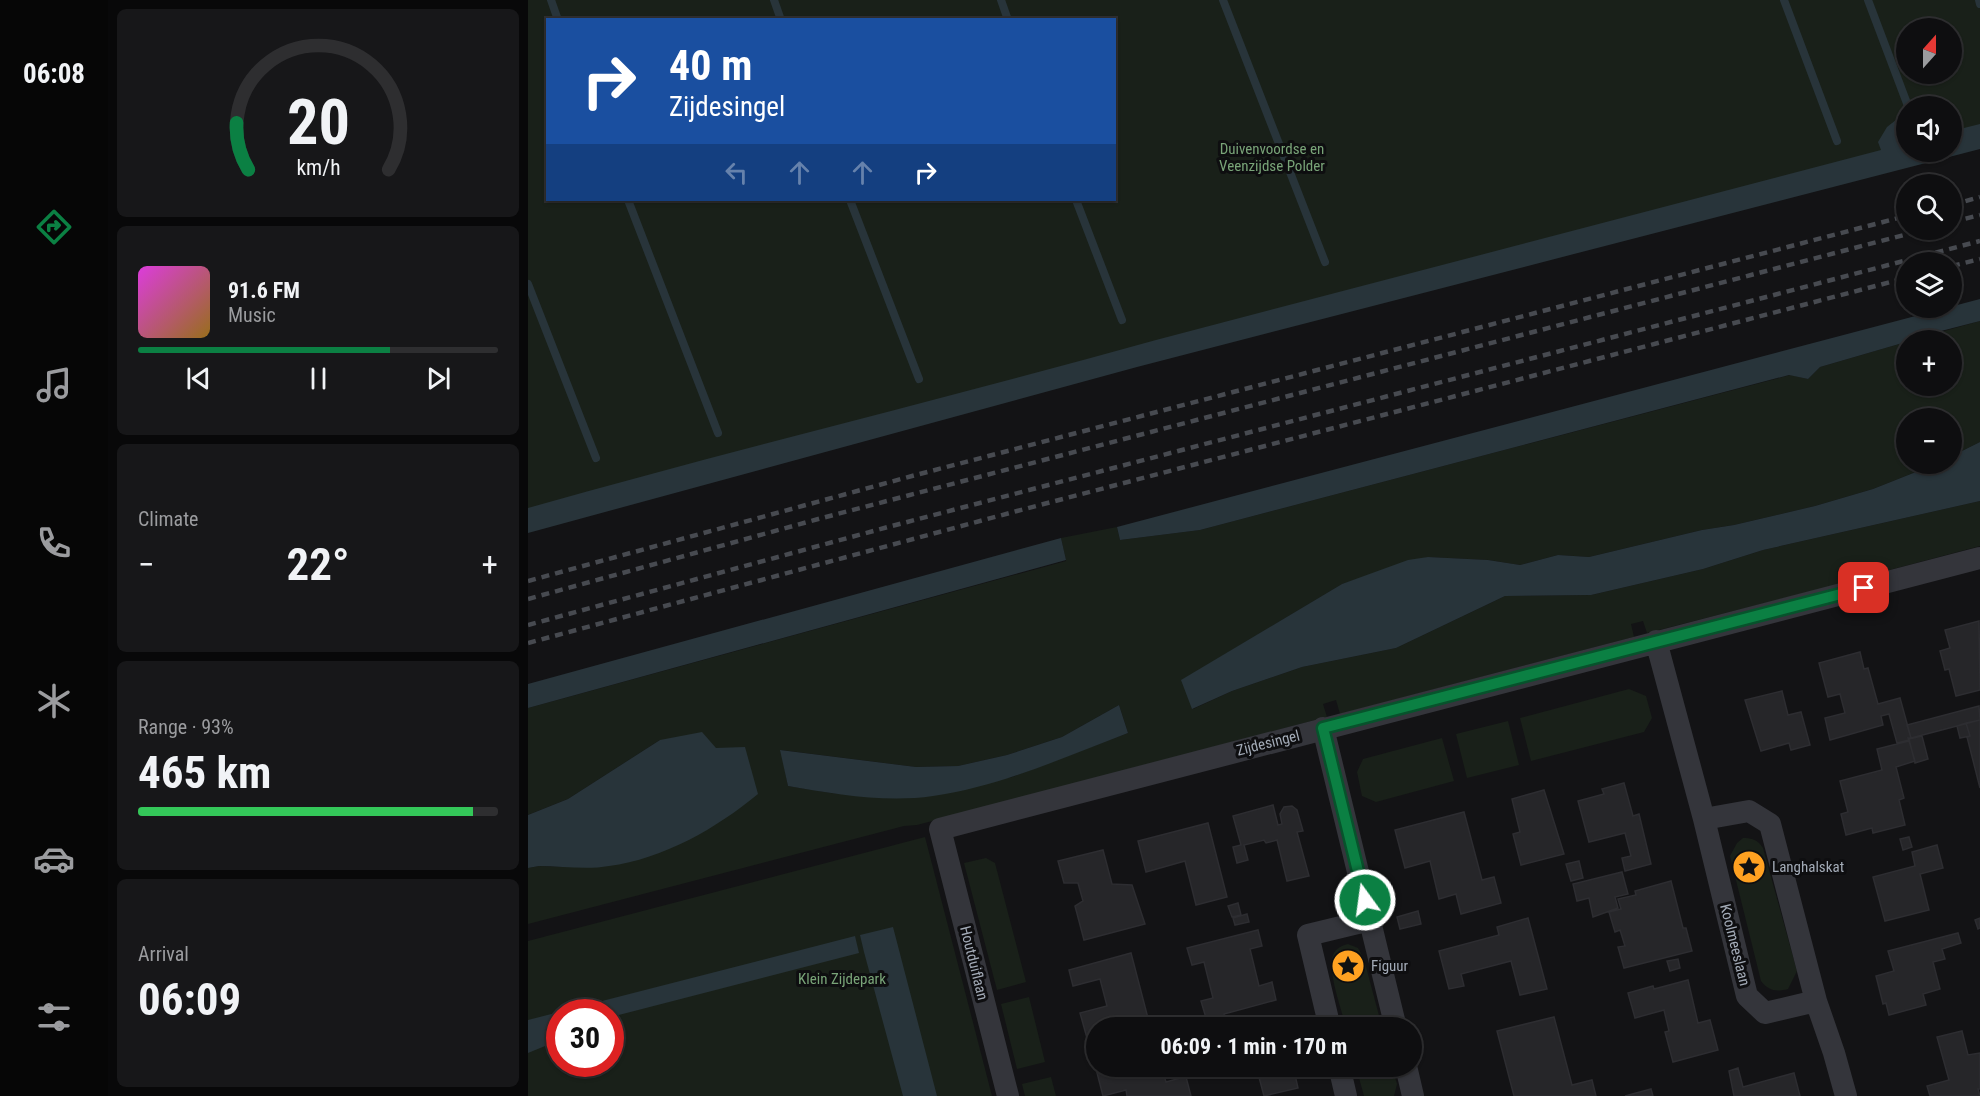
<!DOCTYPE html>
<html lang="en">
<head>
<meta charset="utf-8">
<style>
	:root { --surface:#0e0e10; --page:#171719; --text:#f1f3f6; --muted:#9b9c9f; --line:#2e2e30; --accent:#0b8043 }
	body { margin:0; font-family:"Roboto Condensed",sans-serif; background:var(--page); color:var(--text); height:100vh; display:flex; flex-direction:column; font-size:22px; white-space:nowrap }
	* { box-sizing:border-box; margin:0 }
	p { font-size:20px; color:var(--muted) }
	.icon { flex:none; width:33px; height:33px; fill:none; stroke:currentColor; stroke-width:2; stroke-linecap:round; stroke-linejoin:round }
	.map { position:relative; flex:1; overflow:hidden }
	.panel { display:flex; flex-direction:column; gap:9px; padding:9px; background:#080809; width:420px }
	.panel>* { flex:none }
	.banner { position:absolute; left:18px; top:18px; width:570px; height:183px; border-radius:0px; box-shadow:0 2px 4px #0004,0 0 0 2px var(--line); background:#1a4fa0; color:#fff; overflow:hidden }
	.needle { width:39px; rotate:21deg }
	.buttons { position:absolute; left:1368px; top:18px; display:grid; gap:12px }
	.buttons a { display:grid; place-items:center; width:66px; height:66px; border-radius:50%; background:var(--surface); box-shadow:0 2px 4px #0004,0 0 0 2px var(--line); font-size:30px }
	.speed { position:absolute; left:18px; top:999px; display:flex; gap:12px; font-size:30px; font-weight:700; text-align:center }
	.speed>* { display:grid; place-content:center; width:78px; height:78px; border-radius:50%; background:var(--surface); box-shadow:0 2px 4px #0004,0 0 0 2px var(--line); line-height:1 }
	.speed .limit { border:9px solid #d22; background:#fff; color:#111 }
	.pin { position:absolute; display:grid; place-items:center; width:51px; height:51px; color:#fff; margin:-26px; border-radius:12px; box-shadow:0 3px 9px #0006 }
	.me { position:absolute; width:66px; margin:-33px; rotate:346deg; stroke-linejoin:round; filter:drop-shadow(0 0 4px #0008) }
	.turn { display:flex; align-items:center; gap:21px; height:126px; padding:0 24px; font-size:27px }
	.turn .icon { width:78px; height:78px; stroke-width:2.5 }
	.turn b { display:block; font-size:42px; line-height:51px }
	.lanes { display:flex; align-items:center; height:57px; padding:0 24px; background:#0003; justify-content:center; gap:30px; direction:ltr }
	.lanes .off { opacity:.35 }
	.big { font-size:45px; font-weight:700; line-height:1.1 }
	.panel .card { flex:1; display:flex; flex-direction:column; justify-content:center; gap:9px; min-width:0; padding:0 21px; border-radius:9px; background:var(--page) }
	.panel .dial { align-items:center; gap:0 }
	.dial svg { height:156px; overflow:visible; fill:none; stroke:var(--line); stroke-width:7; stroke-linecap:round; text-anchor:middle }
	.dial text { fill:var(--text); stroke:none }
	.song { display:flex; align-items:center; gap:18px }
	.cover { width:72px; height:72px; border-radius:9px; background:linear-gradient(135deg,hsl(300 70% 55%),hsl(40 70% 35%)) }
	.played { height:6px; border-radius:3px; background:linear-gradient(90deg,var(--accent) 70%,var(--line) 70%) }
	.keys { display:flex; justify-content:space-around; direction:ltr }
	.heat { display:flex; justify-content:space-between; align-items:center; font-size:33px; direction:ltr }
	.charge { height:9px; border-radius:4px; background:linear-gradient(90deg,#34c759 93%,var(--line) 0) }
	.trip { position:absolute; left:558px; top:1017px; width:336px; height:60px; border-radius:30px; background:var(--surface); box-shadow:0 2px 4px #0004,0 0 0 2px var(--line); font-weight:700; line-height:60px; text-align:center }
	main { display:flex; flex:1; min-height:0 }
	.tabs { display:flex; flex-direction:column; width:108px; justify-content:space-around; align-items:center; background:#060606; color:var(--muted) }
	.tabs .icon { width:42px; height:42px }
	.tabs .selected { color:var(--accent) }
	.tabs b { font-size:27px; color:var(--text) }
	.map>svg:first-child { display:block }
	.green { fill:#192019; fill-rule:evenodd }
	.water { fill:#28343a }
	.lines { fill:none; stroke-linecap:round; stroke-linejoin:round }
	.stream { stroke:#28343a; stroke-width:8 }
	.building { fill:#262629; stroke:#2d2d31; stroke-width:1.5 }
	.minor { stroke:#34353b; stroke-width:22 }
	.rail { stroke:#474a50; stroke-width:4.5; stroke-dasharray:8 6; stroke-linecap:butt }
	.route-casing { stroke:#07532c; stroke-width:15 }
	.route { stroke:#0b8043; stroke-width:10 }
	.labels { text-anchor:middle; stroke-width:6; stroke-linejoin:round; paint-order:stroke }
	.park-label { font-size:15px; fill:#79a478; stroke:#0e0e10 }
	.street-label { font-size:15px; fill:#a3abb7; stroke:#0e0e10 }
	.poi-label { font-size:15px; fill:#a3abb7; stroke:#0e0e10; text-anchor:start }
</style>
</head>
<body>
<main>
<nav class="tabs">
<b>06:08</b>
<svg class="icon selected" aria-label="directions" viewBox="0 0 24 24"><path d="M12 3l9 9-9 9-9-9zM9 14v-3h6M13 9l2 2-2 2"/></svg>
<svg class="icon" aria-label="music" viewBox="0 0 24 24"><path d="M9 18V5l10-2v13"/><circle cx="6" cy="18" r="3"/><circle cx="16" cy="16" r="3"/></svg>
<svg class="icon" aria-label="phone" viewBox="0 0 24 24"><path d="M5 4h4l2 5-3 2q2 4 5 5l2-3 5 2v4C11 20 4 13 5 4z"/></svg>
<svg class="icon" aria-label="climate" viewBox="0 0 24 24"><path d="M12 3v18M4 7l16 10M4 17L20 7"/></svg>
<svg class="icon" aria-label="car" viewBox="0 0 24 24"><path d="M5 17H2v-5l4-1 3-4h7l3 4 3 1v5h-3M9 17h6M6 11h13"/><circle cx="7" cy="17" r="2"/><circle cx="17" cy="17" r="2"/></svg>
<svg class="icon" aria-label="filters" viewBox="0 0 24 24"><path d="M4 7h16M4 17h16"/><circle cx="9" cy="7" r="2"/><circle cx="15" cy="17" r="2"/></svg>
</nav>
<section class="panel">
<div class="card dial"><svg viewBox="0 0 100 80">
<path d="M14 69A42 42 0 1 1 86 69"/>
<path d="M14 69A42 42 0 0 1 8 45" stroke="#0b8043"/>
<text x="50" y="56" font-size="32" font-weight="700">20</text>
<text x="50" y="72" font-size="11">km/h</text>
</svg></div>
<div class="card">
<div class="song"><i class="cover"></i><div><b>91.6 FM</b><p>Music</p></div></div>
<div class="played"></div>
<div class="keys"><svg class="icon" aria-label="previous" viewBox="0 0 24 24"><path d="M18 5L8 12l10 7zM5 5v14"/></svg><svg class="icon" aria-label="pause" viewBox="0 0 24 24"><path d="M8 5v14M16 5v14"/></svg><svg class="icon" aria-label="next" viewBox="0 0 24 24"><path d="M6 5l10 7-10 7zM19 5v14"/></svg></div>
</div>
<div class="card"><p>Climate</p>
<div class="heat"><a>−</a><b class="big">22°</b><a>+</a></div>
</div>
<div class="card"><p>Range · 93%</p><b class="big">465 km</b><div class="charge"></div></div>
<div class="card"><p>Arrival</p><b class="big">06:09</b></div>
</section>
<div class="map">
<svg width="1452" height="1096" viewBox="0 0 1452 1096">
	<rect width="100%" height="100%" fill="#131315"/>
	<path class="green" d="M0,0H1452V136L1424,143V106H1378V152L0,523ZM20,20H586V200H20ZM1378,28H1424V74H1378Z
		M1452,321V442L1424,456V418H1378V464H1408L1345,489L1287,506L1206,525L1174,530L1061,557L1030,555L992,565L960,560L900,557L814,584L654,680L665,709L704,691L774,667L868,648L977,596L1063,595L1175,569L1235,550L1452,501V546L1324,580L1321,567L1309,571L1312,584L1119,633L1115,621L1103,624L1106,637L812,714L808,700L795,704L799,717L389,825L376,826L0,924V868L11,866L42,867L188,748L132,740L40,799L0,815V708L538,561L533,538L589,527L592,540L672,530L1262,375L1280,379L1292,367L1378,342V386H1424V340H1384ZM591,705L600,733L484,777L361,798L303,793L260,786L253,750L388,767L430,766L479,755L534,737Z
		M1101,689L1118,696L1124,718L1116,732L1003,761L992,718Z
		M980,721L991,765L939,778L928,734Z
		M914,738L926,781L848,802L834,796L829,772L835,759Z
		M397,837L464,1096H0V941ZM32,1012H82V1064H32Z
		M1215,838C1224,838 1230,840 1235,848L1269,971L1260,989C1248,992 1241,991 1233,981L1202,856L1209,843Z
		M458,858L467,863L498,982L469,990L436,863Z
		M820,944L830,948L836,959L854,1027H818C814,1011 799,971 805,955C808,948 813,946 820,944Z
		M501,997L517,1062L489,1069L473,1004Z
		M828,1067H864L869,1084L866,1096H836Z
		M523,1077L528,1096H497L494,1084Z"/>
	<path class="water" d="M1378,112V152H1424V131L1452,124V149L609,367L0,533V508C209,449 419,398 628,340L1353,150L1350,142L1359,127Z
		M1452,299V321L1378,340V342L1292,367L1280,379L1261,375L672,530L592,540L589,527Z
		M1452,442V501L1235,550L1175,569L1063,595L977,596L868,648L774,667L704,691L664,709L653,680L814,584L880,560L900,557L960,560L992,565L1030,555L1061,557L1174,530L1206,525L1287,506L1345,489L1408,464H1424V456Z
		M533,538L538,560L0,708V684Z
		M591,705L600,733C537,757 473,786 405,796C358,803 306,794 260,786L252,750L388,767L430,766L479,755L534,737Z
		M174,732L188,748L217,747L230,794C189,828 135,859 81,866C59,870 34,866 11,866L0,868V815L40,799L132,740Z
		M365,927L409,1096H375L336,952L332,935Z
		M327,936L331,953L83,1017L82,1012H32L31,1036L17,1046L0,1053V1020Z"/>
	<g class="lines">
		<path class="stream" d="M23,0L30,20
			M246,0L253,20
			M473,0L480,20
			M695,0L797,262
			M1256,0L1309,141
			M1340,0L1380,106
			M1451,0L1452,4
			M100,200L190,433
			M322,200L391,379
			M548,200L594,320
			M0,284L68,458"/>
	</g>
	<path class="building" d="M1451,621L1452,690L1428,696L1421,669L1417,670L1412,651L1422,648L1417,630Z
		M1332,652L1336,669L1340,668L1350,704L1372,698L1383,738H1380L1381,740L1369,743L1361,714L1353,716L1355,725L1302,740L1297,718L1317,713L1312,694L1300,697L1291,663Z
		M1254,691L1260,715L1273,712L1282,745L1263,750L1261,743L1233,751L1217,700Z
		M1451,706L1452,720L1383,738L1379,725Z
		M1452,720V788L1439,737L1442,736L1438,723Z
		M1438,723L1442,736L1432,738L1429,726Z
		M1394,736L1400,759L1387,763L1381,739Z
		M1381,741L1387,761L1368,767L1376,798L1371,800L1377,825L1345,833L1344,828L1318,835L1313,814L1320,812L1312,781L1354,770L1349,749Z
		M1096,783L1105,816L1111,814L1123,864L1097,871L1094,858L1103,856L1097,833L1061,842L1050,801L1076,794L1074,789Z
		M1016,790L1036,854L993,865L985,834L992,832L984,799Z
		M745,805L750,825L754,824L752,814L756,807L764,806L769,810L775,831L769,832L781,876L759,881L749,840L738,843L736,840L716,845L720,860L709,863L705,847L713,845L705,816Z
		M936,812L954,880L966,877L973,903L933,914L928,894L911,899L902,861L877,868L867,830Z
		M680,823L699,897L668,905L657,861L618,872L610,841Z
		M1381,837L1384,847L1375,850L1372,839Z
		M1409,845L1415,868L1392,874L1401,910L1357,921L1345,877L1387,866L1384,852Z
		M575,850L584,884L604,885L617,924L556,940L547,906L555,901L550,883H536L530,861Z
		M1051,861L1055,878L1043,881L1038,864Z
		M1094,872L1100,894L1087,897L1090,908L1065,917L1061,898L1049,901L1045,884Z
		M1143,881L1155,928H1158L1164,951L1096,968L1090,947L1097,946L1092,930L1087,932L1081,912L1093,909L1090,899L1108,895L1107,891Z
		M710,903L713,915L704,917L700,906Z
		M890,911L893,924L872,929L869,917Z
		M719,914L721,922L707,925L705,918Z
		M1000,918L1019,989L992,995L983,961L933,974L936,986L921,989L911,951L971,935L969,927Z
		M1452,918V928L1450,929L1447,920Z
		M730,930L734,946L722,949L731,986L744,982L748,1000L696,1014L699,1028H643L678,1018L673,1001L685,998L676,962L664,965L659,948Z
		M1430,933L1433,943L1414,949L1417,959L1405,962L1412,989L1395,994L1398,1005L1361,1015L1358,1003L1355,1004L1348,976L1366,971L1360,951Z
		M603,953L621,1022L600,1028H568V1036L559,1038L552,1013L579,1006L572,979L545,986L541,970Z
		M1150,959L1152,968L1142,971L1139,961Z
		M1160,980L1170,1023L1182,1020L1190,1050L1145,1062L1137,1032L1141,1031L1136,1010L1107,1018L1100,993L1125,986L1126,989Z
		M1026,1017L1044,1085L1064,1080L1068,1096H986L969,1031Z
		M729,1023L730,1028H711Z
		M1434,1031L1440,1055L1452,1053V1089H1450L1452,1096H1402L1399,1086L1421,1080L1409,1037Z
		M568,1064V1066H630L631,1073L635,1072L638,1082L656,1077L655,1074L657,1073L663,1096H599L598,1090L575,1096L567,1065Z
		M728,1066H765L770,1088L736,1096Z
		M1210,1068L1215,1087L1266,1073L1272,1096H1206L1201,1071Z
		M1123,1089L1125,1096H1097Z"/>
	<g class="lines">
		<path class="minor" d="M1128,641L1176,819L1219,996L1237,1013L1288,1001
			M795,728L868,1028
			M1176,819L1221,811L1242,824L1288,1001L1306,1053L1318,1096
			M802,1028L780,935L842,920
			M811,1066L818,1096
			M878,1066L885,1096
			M480,1096L412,829L1452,558"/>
		<path class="rail" d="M1424,205L1452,197
			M1424,222L1452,215
			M1424,266L1452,259
			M0,581L384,476L1378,216
			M0,599L294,518L1395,230
			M0,625L360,527L1452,241
			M0,643L489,511L1378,278"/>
	</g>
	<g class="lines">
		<defs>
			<path id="route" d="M837,900L795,728L1336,588"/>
		</defs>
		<use href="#route" class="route-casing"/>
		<use href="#route" class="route"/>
	</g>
	<defs>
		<symbol id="sight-disc" viewBox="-11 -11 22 22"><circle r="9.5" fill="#ffa121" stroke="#0e0e10"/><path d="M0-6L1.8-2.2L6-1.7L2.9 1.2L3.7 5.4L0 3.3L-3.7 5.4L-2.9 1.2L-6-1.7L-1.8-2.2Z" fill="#111"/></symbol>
	</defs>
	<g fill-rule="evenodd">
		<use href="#sight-disc" x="1202" y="848" width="38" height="38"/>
		<use href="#sight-disc" x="801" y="947" width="38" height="38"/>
	</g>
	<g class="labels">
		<g class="park-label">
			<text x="744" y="154">Duivenvoordse en<tspan x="744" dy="17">Veenzijdse Polder</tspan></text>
			<text x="314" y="984">Klein Zijdepark</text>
		</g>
		<g class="street-label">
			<text transform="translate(740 743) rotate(-14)" y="5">Zijdesingel</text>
			<text transform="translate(1207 945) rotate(76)" y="5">Koolmeeslaan</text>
			<text transform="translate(446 963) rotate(76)" y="5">Houtduiflaan</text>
		</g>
		<g class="poi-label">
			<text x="1244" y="872">Langhalskat</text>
			<text x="843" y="971">Figuur</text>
		</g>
	</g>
</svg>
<div class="buttons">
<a><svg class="needle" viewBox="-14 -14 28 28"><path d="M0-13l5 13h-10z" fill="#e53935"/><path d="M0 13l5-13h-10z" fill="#9b9c9f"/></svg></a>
<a><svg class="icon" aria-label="sound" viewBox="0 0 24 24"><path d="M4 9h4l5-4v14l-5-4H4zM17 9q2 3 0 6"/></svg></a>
<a><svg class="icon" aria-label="search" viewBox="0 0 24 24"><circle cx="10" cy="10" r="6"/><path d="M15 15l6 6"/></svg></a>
<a><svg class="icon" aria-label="layers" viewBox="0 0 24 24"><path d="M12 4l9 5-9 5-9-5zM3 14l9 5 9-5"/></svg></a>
<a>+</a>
<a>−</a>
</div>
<div class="speed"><div class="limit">30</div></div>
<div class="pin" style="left:1336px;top:588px;background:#d93025"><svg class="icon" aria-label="arrive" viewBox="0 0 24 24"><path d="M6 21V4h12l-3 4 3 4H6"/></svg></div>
<svg class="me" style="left:837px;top:900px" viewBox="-20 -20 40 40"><circle r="17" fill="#0b8043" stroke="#fff" stroke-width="3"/><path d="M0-11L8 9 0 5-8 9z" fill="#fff"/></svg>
<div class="trip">06:09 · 1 min · 170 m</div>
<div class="banner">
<div class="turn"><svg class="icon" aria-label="right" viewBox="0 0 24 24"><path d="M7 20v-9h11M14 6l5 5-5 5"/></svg><div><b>40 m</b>Zijdesingel</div></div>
<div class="lanes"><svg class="icon off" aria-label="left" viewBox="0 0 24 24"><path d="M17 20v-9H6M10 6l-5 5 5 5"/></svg><svg class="icon off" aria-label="ahead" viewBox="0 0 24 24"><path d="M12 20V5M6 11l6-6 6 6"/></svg><svg class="icon off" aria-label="ahead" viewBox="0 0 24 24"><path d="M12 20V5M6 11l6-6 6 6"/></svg><svg class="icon" aria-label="right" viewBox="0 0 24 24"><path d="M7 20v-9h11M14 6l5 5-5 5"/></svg></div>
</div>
</div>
</main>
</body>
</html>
